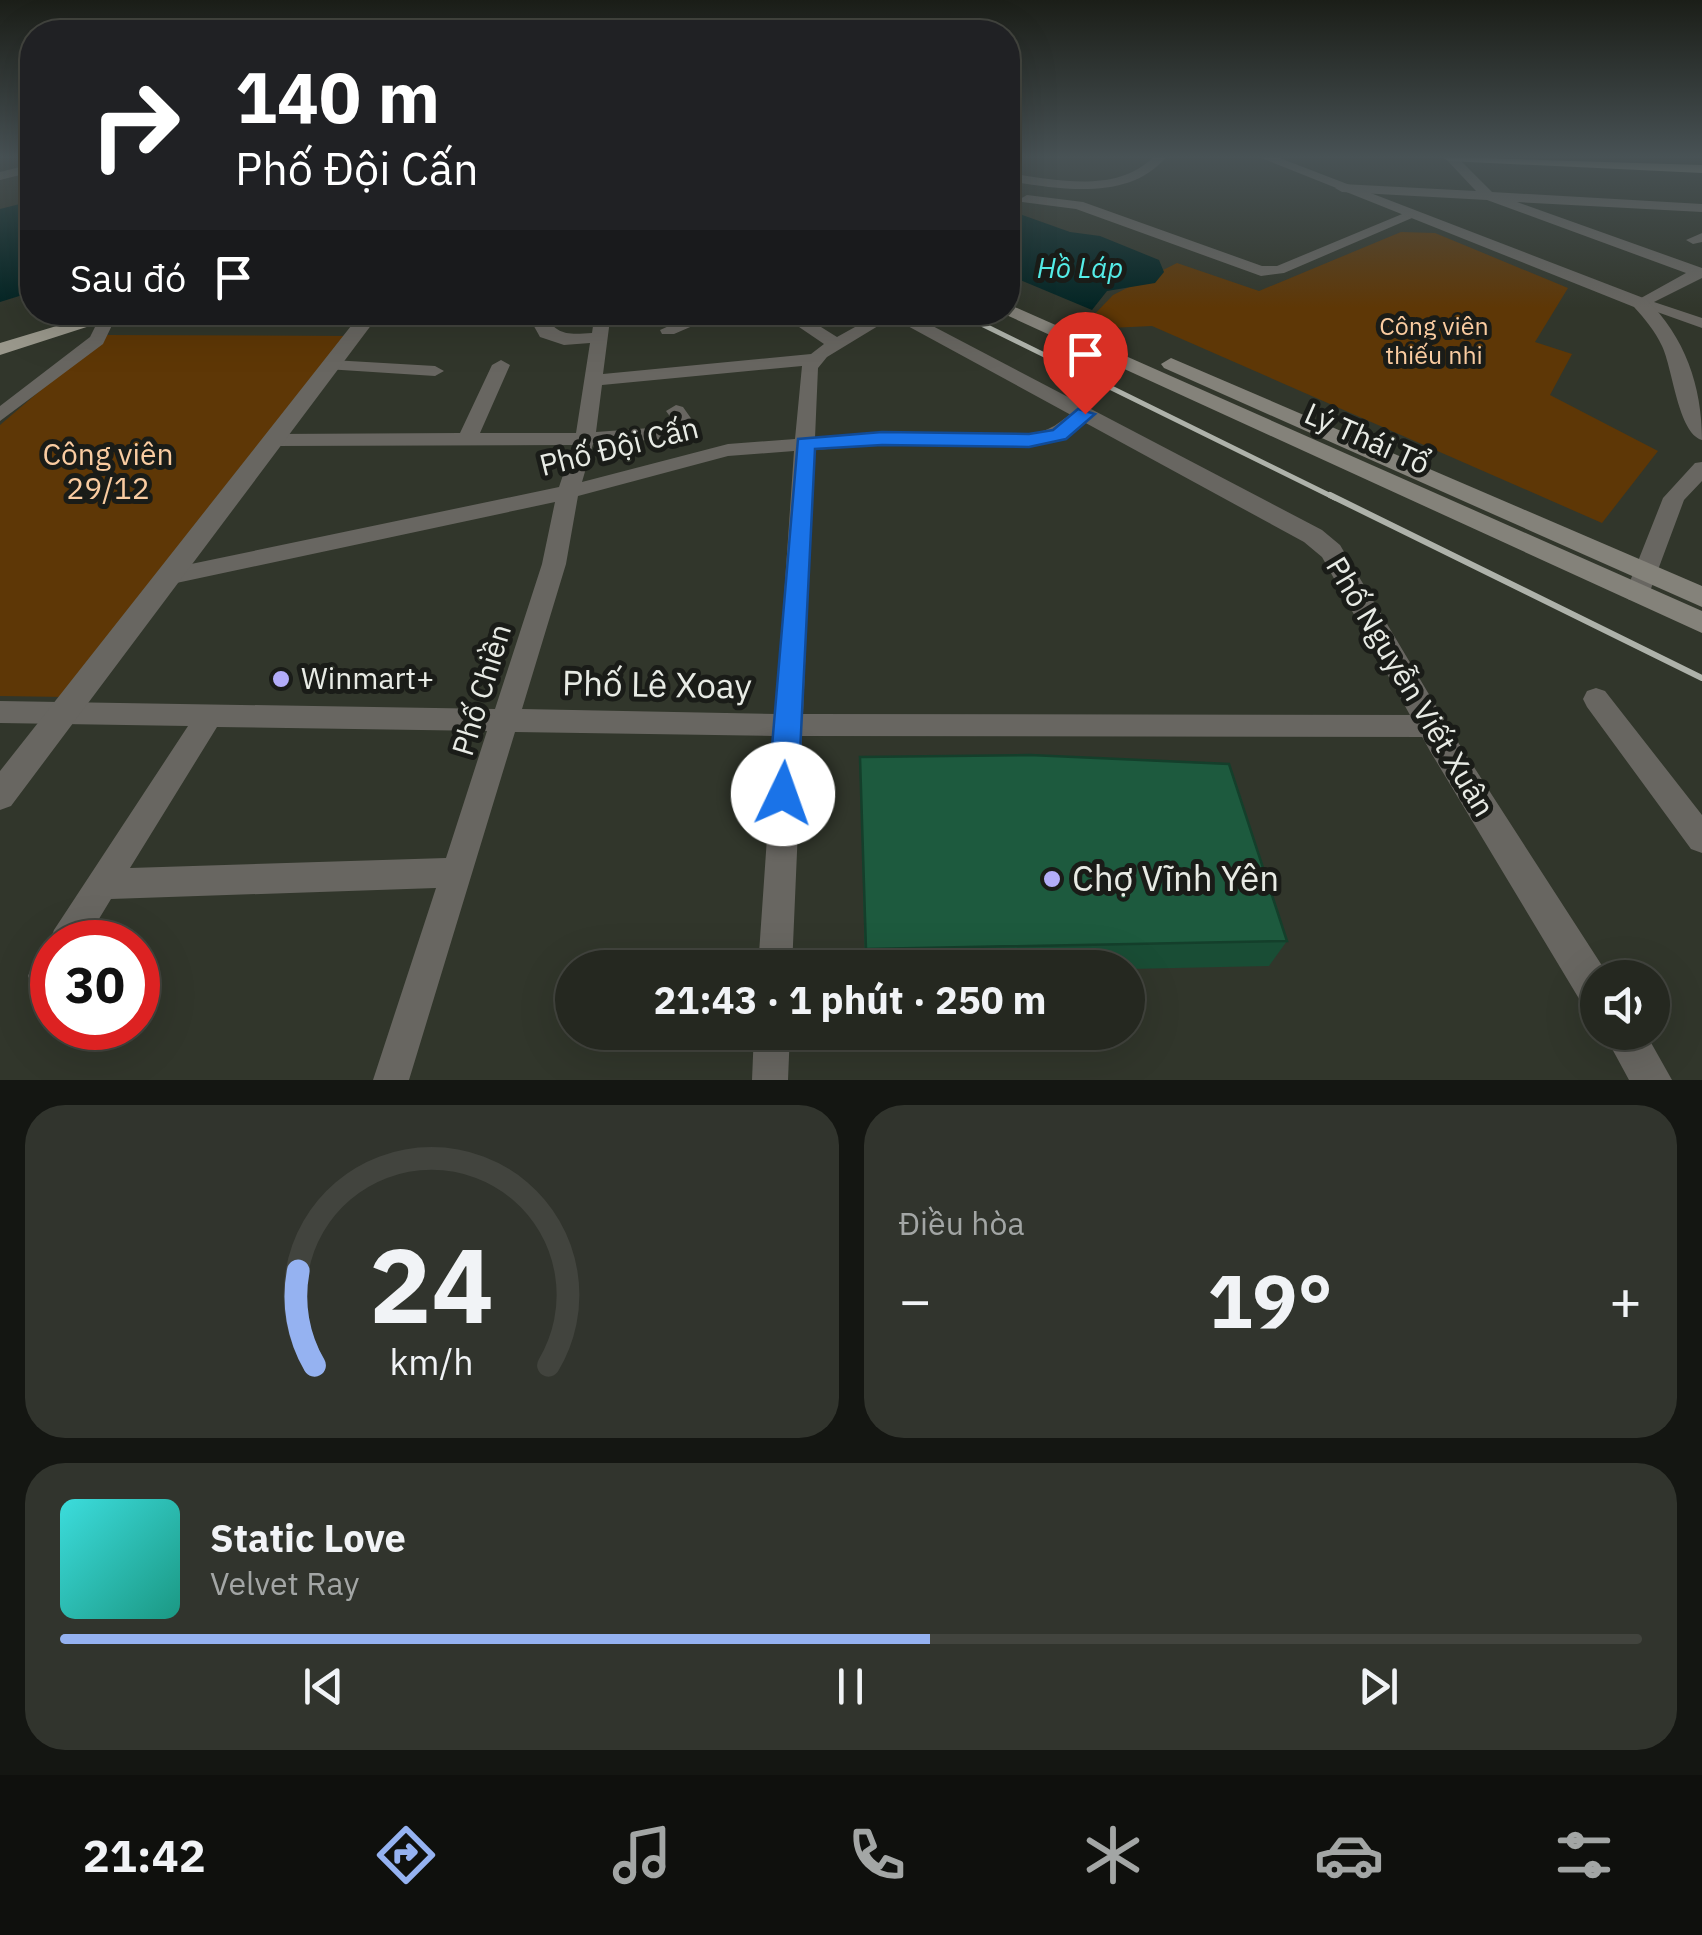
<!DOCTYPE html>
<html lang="vi">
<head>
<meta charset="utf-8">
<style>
	:root { --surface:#252820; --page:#31342d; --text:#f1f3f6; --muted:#a3a6a5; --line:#42443e; --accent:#95b2f1 }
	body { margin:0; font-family:"IBM Plex Sans",sans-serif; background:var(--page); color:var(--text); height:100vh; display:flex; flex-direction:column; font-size:38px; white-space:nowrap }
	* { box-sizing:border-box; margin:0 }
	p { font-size:32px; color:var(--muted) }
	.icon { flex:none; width:55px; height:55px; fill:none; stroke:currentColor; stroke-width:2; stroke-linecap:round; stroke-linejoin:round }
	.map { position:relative; height:1080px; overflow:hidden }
	.details { display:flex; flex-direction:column; gap:25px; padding:25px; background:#141612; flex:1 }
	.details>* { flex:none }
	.banner { position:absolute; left:20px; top:20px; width:1000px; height:305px; border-radius:40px; box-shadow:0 10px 40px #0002,0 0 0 2px var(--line); background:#202124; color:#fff; overflow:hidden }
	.buttons { position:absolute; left:1580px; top:960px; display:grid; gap:20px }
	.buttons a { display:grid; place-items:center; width:90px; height:90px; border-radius:50%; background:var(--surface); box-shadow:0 10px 40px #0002,0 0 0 2px var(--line); font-size:50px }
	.speed { position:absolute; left:30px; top:920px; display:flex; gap:20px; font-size:50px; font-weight:700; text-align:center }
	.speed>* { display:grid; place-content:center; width:130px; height:130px; border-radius:50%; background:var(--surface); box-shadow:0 10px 40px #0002,0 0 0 2px var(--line); line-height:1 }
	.speed .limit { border:15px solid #d22; background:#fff; color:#111 }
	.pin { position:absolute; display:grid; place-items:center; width:85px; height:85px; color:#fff; margin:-102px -42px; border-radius:50% 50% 50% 0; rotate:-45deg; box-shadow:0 0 10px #0007 }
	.pin .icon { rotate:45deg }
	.me { position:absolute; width:110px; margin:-55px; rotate:3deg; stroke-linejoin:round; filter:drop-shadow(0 0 8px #0008) }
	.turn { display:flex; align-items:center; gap:35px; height:210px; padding:0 50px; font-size:45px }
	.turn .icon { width:130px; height:130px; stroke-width:2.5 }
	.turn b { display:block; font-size:70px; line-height:85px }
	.then { display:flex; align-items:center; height:95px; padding:0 50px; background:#0003; gap:20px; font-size:38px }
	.big { font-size:75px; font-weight:700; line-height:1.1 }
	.details .tile { flex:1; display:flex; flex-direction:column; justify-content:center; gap:15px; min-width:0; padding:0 35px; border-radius:40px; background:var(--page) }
	.details .dial { align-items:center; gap:0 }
	.dial svg { height:260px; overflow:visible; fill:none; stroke:var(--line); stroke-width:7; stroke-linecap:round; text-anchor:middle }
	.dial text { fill:var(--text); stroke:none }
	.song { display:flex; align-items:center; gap:30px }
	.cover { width:120px; height:120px; border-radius:15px; background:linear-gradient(135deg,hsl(180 70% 55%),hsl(170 70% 35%)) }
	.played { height:10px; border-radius:5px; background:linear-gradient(90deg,var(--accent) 55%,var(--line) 55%) }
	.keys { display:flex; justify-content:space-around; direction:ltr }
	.heat { display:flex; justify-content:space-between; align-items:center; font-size:55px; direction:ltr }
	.details .tiles { flex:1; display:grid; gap:25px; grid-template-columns:1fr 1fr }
	.tile:last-child { grid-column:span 2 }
	.trip { position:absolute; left:555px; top:950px; width:590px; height:100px; border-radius:50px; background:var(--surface); box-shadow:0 10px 40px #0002,0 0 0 2px var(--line); font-weight:700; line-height:100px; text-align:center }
	.tabs { display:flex; height:160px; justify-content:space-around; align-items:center; background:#0f100d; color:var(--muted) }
	.tabs .icon { width:70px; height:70px }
	.tabs .selected { color:var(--accent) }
	.tabs b { font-size:45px; color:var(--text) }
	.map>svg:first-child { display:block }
	.green { fill:#5e3706 }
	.water { fill:#032524 }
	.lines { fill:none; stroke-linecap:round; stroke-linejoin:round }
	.minor { fill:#686661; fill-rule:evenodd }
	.tertiary { fill:#686661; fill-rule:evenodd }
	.secondary { fill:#84827a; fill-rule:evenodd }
	.primary { fill:#9a988c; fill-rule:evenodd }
	.rail-far1 { stroke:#aeb2aa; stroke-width:5 }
	.rail { stroke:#aeb2aa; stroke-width:6 }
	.wall { fill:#194d35 }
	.building { fill:#1d5a3e; stroke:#143f2b; stroke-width:2.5 }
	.route { fill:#1a73e8; stroke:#114b97; stroke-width:2.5 }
	.poi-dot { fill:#b3adf9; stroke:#1a1c18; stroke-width:4 }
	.labels { text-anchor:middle; stroke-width:10; stroke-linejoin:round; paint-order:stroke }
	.far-park-label { font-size:25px; fill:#facca1; stroke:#1a1c18 }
	.far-water-label { font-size:28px; font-style:italic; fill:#54ede8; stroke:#1a1c18 }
	.street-label { font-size:30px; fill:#e8ebe5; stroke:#1a1c18 }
	.park-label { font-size:30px; fill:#facca1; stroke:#1a1c18 }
	.poi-label { font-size:30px; fill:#e8ebe5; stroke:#1a1c18; text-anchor:start }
	.near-street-label { font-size:35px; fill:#e8ebe5; stroke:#1a1c18 }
	.near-poi-label { font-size:35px; fill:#e8ebe5; stroke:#1a1c18; text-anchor:start }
</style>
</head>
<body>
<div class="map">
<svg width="1702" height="1080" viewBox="0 0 1702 1080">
	<rect width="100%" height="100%" fill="#31362b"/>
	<path class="green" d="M1401,232L1435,233L1568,288L1535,342L1572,354L1550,395L1658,451L1602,523L1152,326L1110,328L1091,318L1113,295L1177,263L1259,291Z
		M105,335L349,336L66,697L0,696V425Z"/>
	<path class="water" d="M32,201V292L0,302V209Z
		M1008,210L1070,232L1100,236L1159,260L1164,272L1155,283L1107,291L1092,310L1008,275Z"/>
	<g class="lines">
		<path class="minor" d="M1153,157H1166C1129,202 1059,189 1008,181V173C1054,180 1118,194 1153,157Z
			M1444,157H1457L1492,192L1702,204V212L1517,202L1702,268V278L1654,302L1702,318V328L1632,303L1686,273L1487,200L1342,192L1335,188L1342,184L1476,191Z
			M32,164V172L0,180V172Z
			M1027,195L1083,202L1262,266H1277L1407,212L1419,215L1284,273L1261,276L1076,209L1022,202L1020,199Z
			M1702,233V242L1693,244L1686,240Z
			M97,312H114L116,317L103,344L0,421V406L90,337L100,317Z
			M526,312H543C556,335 566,335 592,333L595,312H611L603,374L811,354L824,344L777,312H797L837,337L882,312H901L827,357L818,368L815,438L882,433L1029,434C1062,429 1060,416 1085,407L1095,413L1066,439L1029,446L882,445L814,450L803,714L1432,715L1442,718L1446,726L1442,734L1432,737L802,736L792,968H758L774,736L515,732L409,1080H373L436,888L111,899L85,942H52V990L45,993L33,988L28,976C34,962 37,953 52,947L49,942L54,930L188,726L0,723V701L495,709L542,564L555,502L167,585L159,583L155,577L159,571L167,569L559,487L573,445L274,446L264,440L274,434L460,433L492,365L501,360L510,365L480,433H576L590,343L564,345L540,337ZM802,366L795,439L728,444L582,482L593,444L690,437L700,431L683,407L676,405L666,411L677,426L596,432L602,385ZM794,451L776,714L522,709L566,564L578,496L728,456ZM217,727L487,731L446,858L130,868Z
			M700,312H725L674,334H662L660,330Z
			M332,360L435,366L444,371L435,376L326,369V361Z
			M1702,462V481L1684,500L1649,594L1645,600H1629L1625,594L1663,498L1695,463Z
			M1596,688L1605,691L1702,815V853L1691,849L1587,707L1583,699L1587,691Z
			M754,1032H790L788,1080H752Z"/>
		<path class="tertiary" d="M1259,157H1277L1646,299C1685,337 1702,386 1702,440C1678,433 1673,369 1662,346C1655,331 1645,319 1634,307Z
			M362,312H381L11,806L0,810V771Z
			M882,312H906L1322,530L1340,545L1452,733L1610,978H1598V1012L1584,1007L1430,751L1322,557L1304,542Z
			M1603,1032H1645L1672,1080H1629Z"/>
		<path class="secondary" d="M1008,304L1702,611V633L1002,313L1008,312Z
			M1171,358L1702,586V607L1164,368L1161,364Z"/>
		<path class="primary" d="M1442,157L1702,165V173L1449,161Z
			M103,312H133L0,355V343Z"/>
		<path class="rail-far1" d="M957,312L1335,498"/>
		<path class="rail" d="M1330,495L1702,678"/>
	</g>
	<path class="wall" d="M860,757L1287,941L1269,966L1128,969L865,968Z"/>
	<path class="building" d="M1030,755L1229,764L1287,941L866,949L860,757Z"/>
	<linearGradient id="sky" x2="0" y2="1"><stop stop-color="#1b1e18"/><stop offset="0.51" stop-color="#485255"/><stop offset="1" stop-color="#485255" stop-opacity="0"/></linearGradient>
	<rect width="1702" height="308" fill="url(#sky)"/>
	<path class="route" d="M1078,409L1095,414L1066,439L1029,447L882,445L815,449L798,794L793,803L783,807L773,803L768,794L798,439L882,432L1029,434L1053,430Z"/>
	<g class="poi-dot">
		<circle cx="281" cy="679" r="10"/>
		<circle cx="1052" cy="879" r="10"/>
	</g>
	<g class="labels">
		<g class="far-park-label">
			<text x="1434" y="335">Công viên<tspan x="1434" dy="29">thiếu nhi</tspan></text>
		</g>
		<g class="far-water-label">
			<text x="1080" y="278">Hồ Láp</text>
		</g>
		<g class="street-label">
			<text transform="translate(1367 439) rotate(24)" y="10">Lý Thái Tổ</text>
			<text transform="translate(619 447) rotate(-14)" y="10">Phố Đội Cấn</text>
			<text transform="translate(1410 687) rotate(59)" y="10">Phố Nguyễn Viết Xuân</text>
			<text transform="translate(482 690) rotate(-73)" y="10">Phố Chiền</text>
		</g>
		<g class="park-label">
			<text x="108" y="465">Công viên<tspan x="108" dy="34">29/12</tspan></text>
		</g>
		<g class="poi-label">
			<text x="301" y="689">Winmart+</text>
		</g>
		<g class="near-street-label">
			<text transform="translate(657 685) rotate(1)" y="12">Phố Lê Xoay</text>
		</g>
		<g class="near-poi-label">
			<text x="1072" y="891">Chợ Vĩnh Yên</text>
		</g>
	</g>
</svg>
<div class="buttons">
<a><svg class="icon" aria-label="sound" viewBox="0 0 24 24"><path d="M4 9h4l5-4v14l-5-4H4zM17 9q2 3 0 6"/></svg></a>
</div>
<div class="speed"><div class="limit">30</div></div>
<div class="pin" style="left:1085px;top:414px;background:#d93025"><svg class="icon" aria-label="arrive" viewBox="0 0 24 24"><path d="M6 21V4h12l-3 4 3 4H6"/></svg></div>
<svg class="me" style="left:783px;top:794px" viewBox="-20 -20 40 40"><circle r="19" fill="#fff"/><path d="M0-13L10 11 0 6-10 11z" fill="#1a73e8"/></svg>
<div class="trip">21:43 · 1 phút · 250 m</div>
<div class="banner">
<div class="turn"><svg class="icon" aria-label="right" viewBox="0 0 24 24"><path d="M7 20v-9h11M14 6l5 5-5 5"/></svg><div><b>140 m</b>Phố Đội Cấn</div></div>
<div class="then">Sau đó<svg class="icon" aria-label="arrive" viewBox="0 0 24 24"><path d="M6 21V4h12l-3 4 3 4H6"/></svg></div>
</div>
</div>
<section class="details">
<div class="tiles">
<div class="tile dial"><svg viewBox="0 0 100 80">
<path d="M14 69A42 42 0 1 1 86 69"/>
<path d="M14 69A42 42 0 0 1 9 40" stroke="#95b2f1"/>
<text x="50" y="56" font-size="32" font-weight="700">24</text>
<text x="50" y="72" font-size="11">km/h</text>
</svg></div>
<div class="tile"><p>Điều hòa</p>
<div class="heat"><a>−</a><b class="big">19°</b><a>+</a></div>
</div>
<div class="tile">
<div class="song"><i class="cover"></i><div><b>Static Love</b><p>Velvet Ray</p></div></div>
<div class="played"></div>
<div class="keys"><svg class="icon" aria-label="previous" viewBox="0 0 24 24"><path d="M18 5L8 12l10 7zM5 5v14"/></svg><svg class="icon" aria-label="pause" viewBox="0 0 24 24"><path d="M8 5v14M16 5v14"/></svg><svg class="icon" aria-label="next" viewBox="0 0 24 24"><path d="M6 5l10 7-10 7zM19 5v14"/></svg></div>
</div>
</div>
</section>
<nav class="tabs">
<b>21:42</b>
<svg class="icon selected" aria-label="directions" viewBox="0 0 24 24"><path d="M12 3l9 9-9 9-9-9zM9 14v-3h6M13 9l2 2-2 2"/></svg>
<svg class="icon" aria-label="music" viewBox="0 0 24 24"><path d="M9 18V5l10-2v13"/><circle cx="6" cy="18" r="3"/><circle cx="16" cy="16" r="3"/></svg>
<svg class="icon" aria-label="phone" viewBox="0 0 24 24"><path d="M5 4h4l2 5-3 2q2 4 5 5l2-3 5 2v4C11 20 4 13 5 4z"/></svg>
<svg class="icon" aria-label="climate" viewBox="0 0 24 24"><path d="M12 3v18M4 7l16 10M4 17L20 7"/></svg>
<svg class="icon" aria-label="car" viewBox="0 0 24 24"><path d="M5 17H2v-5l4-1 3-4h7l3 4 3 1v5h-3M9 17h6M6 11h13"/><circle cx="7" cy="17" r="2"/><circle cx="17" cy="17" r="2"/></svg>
<svg class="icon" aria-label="filters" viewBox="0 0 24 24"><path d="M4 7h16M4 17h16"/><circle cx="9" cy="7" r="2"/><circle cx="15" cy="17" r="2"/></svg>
</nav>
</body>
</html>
